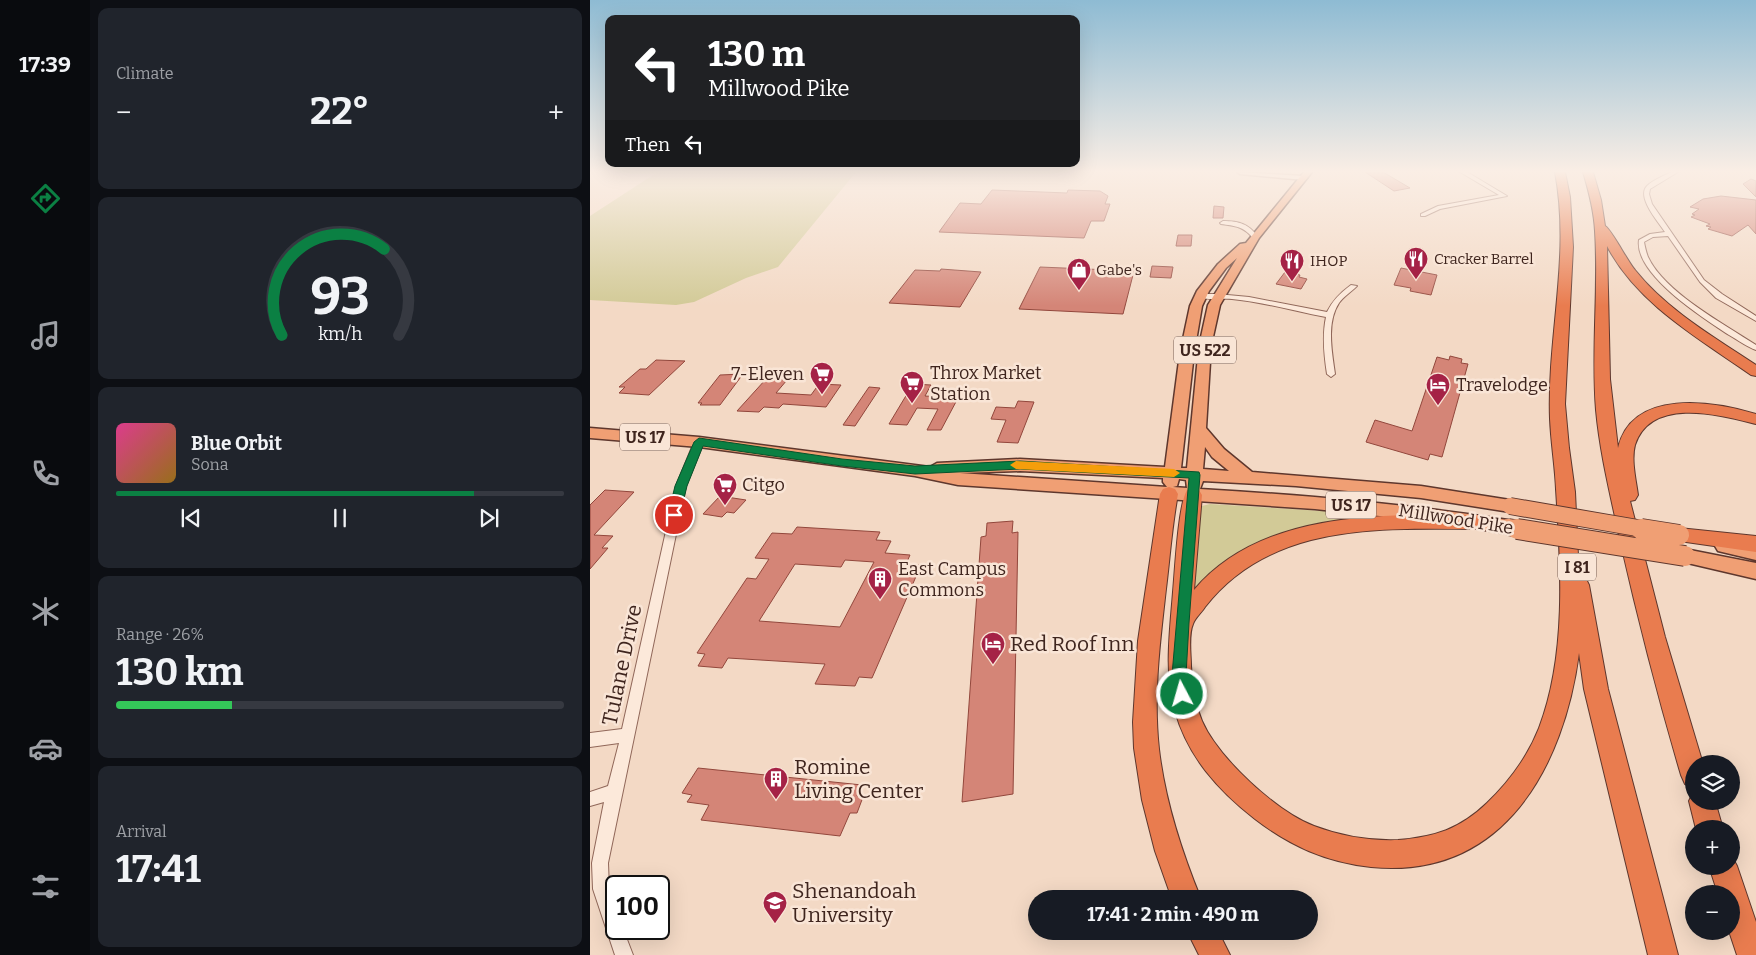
<!DOCTYPE html>
<html lang="en">
<head>
<meta charset="utf-8">
<style>
	:root { --surface:#171b24; --page:#20242c; --text:#f1f3f6; --muted:#9ea1a6; --line:#363941; --accent:#0b8043 }
	body { margin:0; font-family:Bitter,serif; background:var(--page); color:var(--text); height:100vh; display:flex; flex-direction:column; font-size:19px; white-space:nowrap }
	* { box-sizing:border-box; margin:0 }
	p { font-size:16px; color:var(--muted) }
	.icon { flex:none; width:28px; height:28px; fill:none; stroke:currentColor; stroke-width:2; stroke-linecap:round; stroke-linejoin:round }
	.map { position:relative; flex:1; overflow:hidden }
	.side { display:flex; flex-direction:column; gap:8px; padding:8px; background:#0d0f14; width:500px }
	.side>* { flex:none }
	.banner { position:absolute; left:15px; top:15px; width:475px; height:152px; border-radius:10px; box-shadow:0 5px 20px #0002; background:#202124; color:#fff; overflow:hidden }
	.controls { position:absolute; left:1095px; top:755px; display:grid; gap:10px }
	.controls a { display:grid; place-items:center; width:55px; height:55px; border-radius:50%; background:var(--surface); box-shadow:0 5px 20px #0002; font-size:25px }
	.speed { position:absolute; left:15px; top:875px; display:flex; gap:10px; font-size:25px; font-weight:700; text-align:center }
	.speed>* { display:grid; place-content:center; width:65px; height:65px; border-radius:50%; background:var(--surface); box-shadow:0 5px 20px #0002; line-height:1 }
	.speed .limit { border:2px solid #111; border-radius:8px; background:#fff; color:#111 }
	.pin { position:absolute; display:grid; place-items:center; width:42px; height:42px; color:#fff; margin:-21px; border:2px solid #fff; border-radius:50%; box-shadow:0 1px 5px #0007 }
	.me { position:absolute; width:55px; margin:-28px; rotate:354deg; stroke-linejoin:round; filter:drop-shadow(0 0 4px #0008) }
	.turn { display:flex; align-items:center; gap:18px; height:105px; padding:0 20px; font-size:22px }
	.turn .icon { width:65px; height:65px; stroke-width:2.5 }
	.turn b { display:block; font-size:35px; line-height:42px }
	.then { display:flex; align-items:center; height:48px; padding:0 20px; background:#0003; gap:10px; font-size:19px }
	.big { font-size:38px; font-weight:700; line-height:1.1 }
	.side .widget { flex:1; display:flex; flex-direction:column; justify-content:center; gap:8px; min-width:0; padding:0 18px; border-radius:10px; background:var(--page) }
	.side .dial { align-items:center; gap:0 }
	.dial svg { height:130px; overflow:visible; fill:none; stroke:var(--line); stroke-width:7; stroke-linecap:round; text-anchor:middle }
	.dial text { fill:var(--text); stroke:none }
	.song { display:flex; align-items:center; gap:15px }
	.cover { width:60px; height:60px; border-radius:8px; background:linear-gradient(135deg,hsl(330 70% 55%),hsl(40 70% 35%)) }
	.played { height:5px; border-radius:2px; background:linear-gradient(90deg,var(--accent) 80%,var(--line) 80%) }
	.keys { display:flex; justify-content:space-around; direction:ltr }
	.heat { display:flex; justify-content:space-between; align-items:center; font-size:28px; direction:ltr }
	.charge { height:8px; border-radius:4px; background:linear-gradient(90deg,#34c759 26%,var(--line) 0) }
	.trip { position:absolute; left:438px; top:890px; width:290px; height:50px; border-radius:25px; background:var(--surface); box-shadow:0 5px 20px #0002; font-weight:700; line-height:50px; text-align:center }
	main { display:flex; flex:1; min-height:0 }
	.tabs { display:flex; flex-direction:column; width:90px; justify-content:space-around; align-items:center; background:#090b0e; color:var(--muted) }
	.tabs .icon { width:35px; height:35px }
	.tabs .current { color:var(--accent) }
	.tabs b { font-size:22px; color:var(--text) }
	.map>svg:first-child { display:block }
	.green { fill:#d2ca97 }
	.building { fill:#d48577; stroke:#92473c; fill-rule:evenodd }
	.lines { fill:none; stroke-linecap:round; stroke-linejoin:round }
	.minor-casing { stroke:#906759; stroke-width:2 }
	.tertiary-casing { stroke:#906759; stroke-width:3 }
	.trunk-casing { stroke:#5e372d; stroke-width:3 }
	.motorway-casing { stroke:#5e372d; stroke-width:2 }
	.minor { fill:#fce9da; fill-rule:evenodd }
	.tertiary { fill:#fce9da; fill-rule:evenodd }
	.trunk { fill:#f09f74; fill-rule:evenodd }
	.motorway { fill:#e97c4f; fill-rule:evenodd }
	.trunk-bridge-far1-casing { stroke:#5e372d; stroke-width:18; stroke-linecap:butt }
	.trunk-bridge-casing { stroke:#5e372d; stroke-width:22; stroke-linecap:butt }
	.trunk-bridge-far1 { stroke:#f09f74; stroke-width:16 }
	.trunk-bridge { stroke:#f09f74; stroke-width:20 }
	.route { fill:#0b8043; stroke:#07532c }
	.slow { fill:#f59e0b }
	.labels { text-anchor:middle; stroke-width:5; stroke-linejoin:round; paint-order:stroke }
	.far-poi-label { font-size:15px; fill:#3f251e; stroke:#f9e5d6; text-anchor:start }
	.shield { fill:#f9e5d6; stroke:#775f55; stroke-width:1 }
	.shield-label { font-size:16px; font-weight:bold; fill:#3f251e }
	.poi-label { font-size:18px; fill:#3f251e; stroke:#f9e5d6; text-anchor:start }
	.street-label { font-size:18px; fill:#3f251e; stroke:#f9e5d6 }
	.near-poi-label { font-size:21px; fill:#3f251e; stroke:#f9e5d6; text-anchor:start }
	.near-street-label { font-size:21px; fill:#3f251e; stroke:#f9e5d6 }
</style>
</head>
<body>
<main>
<nav class="tabs">
<b>17:39</b>
<svg class="icon current" aria-label="directions" viewBox="0 0 24 24"><path d="M12 3l9 9-9 9-9-9zM9 14v-3h6M13 9l2 2-2 2"/></svg>
<svg class="icon" aria-label="music" viewBox="0 0 24 24"><path d="M9 18V5l10-2v13"/><circle cx="6" cy="18" r="3"/><circle cx="16" cy="16" r="3"/></svg>
<svg class="icon" aria-label="phone" viewBox="0 0 24 24"><path d="M5 4h4l2 5-3 2q2 4 5 5l2-3 5 2v4C11 20 4 13 5 4z"/></svg>
<svg class="icon" aria-label="climate" viewBox="0 0 24 24"><path d="M12 3v18M4 7l16 10M4 17L20 7"/></svg>
<svg class="icon" aria-label="car" viewBox="0 0 24 24"><path d="M5 17H2v-5l4-1 3-4h7l3 4 3 1v5h-3M9 17h6M6 11h13"/><circle cx="7" cy="17" r="2"/><circle cx="17" cy="17" r="2"/></svg>
<svg class="icon" aria-label="filters" viewBox="0 0 24 24"><path d="M4 7h16M4 17h16"/><circle cx="9" cy="7" r="2"/><circle cx="15" cy="17" r="2"/></svg>
</nav>
<section class="side">
<div class="widget"><p>Climate</p>
<div class="heat"><a>−</a><b class="big">22°</b><a>+</a></div>
</div>
<div class="widget dial"><svg viewBox="0 0 100 80">
<path d="M14 69A42 42 0 1 1 86 69"/>
<path d="M14 69A42 42 0 0 1 77 16" stroke="#0b8043"/>
<text x="50" y="56" font-size="32" font-weight="700">93</text>
<text x="50" y="72" font-size="11">km/h</text>
</svg></div>
<div class="widget">
<div class="song"><i class="cover"></i><div><b>Blue Orbit</b><p>Sona</p></div></div>
<div class="played"></div>
<div class="keys"><svg class="icon" aria-label="previous" viewBox="0 0 24 24"><path d="M18 5L8 12l10 7zM5 5v14"/></svg><svg class="icon" aria-label="pause" viewBox="0 0 24 24"><path d="M8 5v14M16 5v14"/></svg><svg class="icon" aria-label="next" viewBox="0 0 24 24"><path d="M6 5l10 7-10 7zM19 5v14"/></svg></div>
</div>
<div class="widget"><p>Range · 26%</p><b class="big">130 km</b><div class="charge"></div></div>
<div class="widget"><p>Arrival</p><b class="big">17:41</b></div>
</section>
<div class="map">
<svg width="1166" height="955" viewBox="0 0 1166 955">
	<rect width="100%" height="100%" fill="#f3d9c5"/>
	<path class="green" d="M72,172H266L188,267L156,278L104,302L86,305L0,300V216L63,175Z
		M620,504L798,515L801,517C728,516 651,535 603,592L608,507Z"/>
	<path class="building" d="M775,172H793L820,188L804,191Z
		M1161,179L1166,181V197L1153,184Z
		M402,190L477,193L478,190L510,191L518,196L515,204H520L514,221H501L494,238L349,232L370,203L391,204Z
		M1131,196L1166,200V234L1158,225L1142,236L1118,229L1121,227L1116,226L1120,224L1101,217L1105,215L1102,214L1109,209L1100,207L1113,199Z
		M624,206L634,207L633,218H623Z
		M588,235H602L601,246H586Z
		M562,266L583,267L581,278L560,277Z
		M450,267L544,271L533,314L429,309Z
		M811,268L847,275L841,295L820,291L821,288L804,285Z
		M351,269L391,272L370,307L299,303L325,270L350,271Z
		M695,272L710,275L709,277L717,279L711,289L686,284Z
		M860,356L872,359L871,363L878,364L852,457L840,454L838,460L776,442L785,420L822,431L847,357L859,360Z
		M66,360L95,361L59,395L29,393L35,387H29L50,369H56Z
		M153,374L130,405H110L112,403H108L130,375Z
		M176,379L197,380L186,393L221,395L229,384L251,385L236,407L193,404L189,408L174,407L169,412L147,411Z
		M323,384L341,385L335,396L368,398L351,430H337L348,409L327,408L317,425L299,424Z
		M279,387L290,388L265,426L253,425Z
		M428,401L444,402L428,443L407,442L416,420L401,419L406,407L425,408Z
		M15,490L44,492L4,535L23,536L12,548H18L0,569V505Z
		M130,496L156,500L144,513L137,512L132,517L113,514Z
		M423,521L422,533L428,532L423,794L372,802L391,537L396,536L397,523Z
		M207,527L290,532L286,540L301,541L295,553L320,555L316,564L331,565L282,678L269,677L265,686L225,684L235,664L138,658L132,668L108,666L115,654L107,653L157,578L166,579L179,559L165,558L182,533L202,534ZM255,560L284,562L250,627L169,621L205,564L251,567Z
		M108,768L272,785L267,796L273,797L267,813H260L250,836L111,820L119,805L97,802L102,795L92,793Z"/>
	<g class="lines">
		<defs>
			<path id="minor" d="M870,172H877L917,196L850,209L835,216H831V214L848,206L909,195Z
				M1081,172H1088L1060,189L1059,194L1062,204L1114,280L1132,294L1166,316V321L1126,298L1110,282L1078,236L1063,237L1054,242C1055,247 1056,252 1058,257C1074,292 1134,324 1166,345V350C1157,347 1148,340 1139,335C1113,318 1044,274 1049,240L1060,234L1075,232C1069,223 1046,197 1057,186C1063,180 1074,176 1081,172Z
				M633,221C649,221 659,224 668,237L663,238C653,226 645,226 631,224L630,223Z
				M761,285L767,286C761,292 754,296 749,303C736,323 742,352 745,374L741,377L737,374C734,355 732,336 736,317C704,311 674,302 642,299C632,298 615,301 607,296L611,294H627L659,297L737,312C743,300 750,293 761,285Z
				M109,439L114,442L96,486L18,863L19,889L26,909V929H33L43,955H25L3,889L2,863L14,802L0,806V792L18,786L29,743L0,747V733L32,729L86,486L104,442Z"/>
			<path id="tertiary" d="M647,172L714,176L717,178L714,180L650,174Z"/>
			<path id="trunk" d="M714,172H722L669,238L630,305L621,346L616,428L634,449L662,472L831,486L920,500L926,502L928,506L926,510L920,512L831,498L706,486L613,481L610,489C713,495 816,504 918,520L924,522L927,527L924,532L918,534L854,523L725,509L368,485L325,476L109,447L0,438V428L109,437L340,467L347,463L430,459L575,467L590,353L600,306L607,291L628,264L650,244L656,243ZM647,258L618,305L609,346L597,468H591L604,353L612,306L619,291L636,268ZM615,447L622,457L639,471L613,469ZM430,471L573,478V482L577,487L370,473ZM589,479L596,480L597,488L583,487L587,486Z
				M1134,539L1166,546V560L1128,551L1125,546L1128,541Z
				M1095,549L1166,563V579L1089,561L1086,556L1089,551Z"/>
			<path id="motorway" d="M965,172H975L980,197L983,247L975,404L979,448L985,492L989,577L996,579L999,585L1018,689L1088,955H1058L994,689L989,653C974,766 914,880 781,867C736,862 700,846 665,819C628,790 598,757 585,711C574,673 580,631 583,592C585,571 588,506 597,490L603,488L609,490L612,495L604,590C671,510 795,514 890,515L897,517L899,522L897,527L890,529C834,529 776,526 721,540C679,551 642,572 615,607C612,612 605,618 603,624C598,635 601,654 601,666C602,685 605,704 612,721C628,758 687,812 724,826C750,836 780,841 808,840C845,837 870,829 897,803C919,782 938,756 949,728C977,655 971,566 966,489C965,466 961,443 960,419C957,335 981,256 965,172Z
				M993,172H1003L1011,200L1015,226C1021,229 1038,262 1045,270C1077,310 1124,337 1166,365V376L1161,375C1110,339 1047,304 1017,246L1020,379L1028,448C1042,388 1123,401 1166,414V424C1130,415 1061,396 1045,445C1041,460 1046,480 1048,495L1045,500L1040,501L1075,637L1113,764H1104V788L1095,784L1091,775C1068,697 1048,619 1030,540C1021,497 1010,454 1006,410C1001,350 1009,291 1005,231C1004,211 999,192 993,172Z
				M579,487L585,489L588,494C582,525 580,557 576,589C570,642 563,695 569,749C575,801 591,850 611,899H582L565,851L552,800L544,748L543,722L548,641L570,494L573,489Z
				M1089,528L1166,536V552L1082,540L1079,535L1082,530Z
				M1104,791V801H1125L1133,829H1106L1099,801Z
				M1141,855L1147,866L1166,922V955H1147L1139,931H1141V894H1128L1119,866H1141Z
				M597,931H628L640,955H609Z"/>
		</defs>
		<use href="#minor" class="minor-casing"/>
		<use href="#tertiary" class="tertiary-casing"/>
		<use href="#trunk" class="trunk-casing"/>
		<use href="#motorway" class="motorway-casing"/>
		<use href="#minor" class="minor"/>
		<use href="#tertiary" class="tertiary"/>
		<use href="#trunk" class="trunk"/>
		<use href="#motorway" class="motorway"/>
		<defs>
			<path id="trunk-bridge-far1" d="M920,506L1059,530
				M918,527L935,530"/>
			<path id="trunk-bridge" d="M927,529L1095,556
				M1051,529L1089,535"/>
		</defs>
		<use href="#trunk-bridge-far1" class="trunk-bridge-far1-casing"/>
		<use href="#trunk-bridge" class="trunk-bridge-casing"/>
		<use href="#trunk-bridge-far1" class="trunk-bridge-far1"/>
		<use href="#trunk-bridge" class="trunk-bridge"/>
	</g>
	<linearGradient id="sky" x2="0" y2="1"><stop stop-color="#8ebbd3"/><stop offset="0.56" stop-color="#faeee5"/><stop offset="1" stop-color="#faeee5" stop-opacity="0"/></linearGradient>
	<rect width="1166" height="306" fill="url(#sky)"/>
	<path class="route" d="M109,438L252,459L325,466L430,461L609,472L610,475L599,623L596,675L599,694L597,699L592,701L587,699L582,675L599,478L430,469L325,474L252,466L113,446L97,486L90,515L88,518H80L78,515L85,486L104,442Z"/>
	<path class="slow" d="M426,461L584,469L590,473L584,477L426,469L420,465Z"/>
	<defs>
		<symbol id="restaurant-pin" viewBox="-11 -11 22 30"><path d="M0 17L-7.5 6A9.5 9.5 0 1 1 7.5 6Z" fill="#a52246" stroke="#f9e5d6"/><path d="M-5-6h1v4h1v-4h1v4h1v-4h1v5L-1.5 .5V6h-2V.5L-5-1ZM5-6V6H3V1.5H1.5Q1.5-4 5-6Z" fill="#fff"/></symbol>
		<symbol id="shop-pin" viewBox="-11 -11 22 30"><path d="M0 17L-7.5 6A9.5 9.5 0 1 1 7.5 6Z" fill="#a52246" stroke="#f9e5d6"/><path d="M-5-2.5h2.3a2.7 3.5 0 0 1 5.4 0H5L5.5 6h-11ZM-1.5-2.5h3a1.5 2.3 0 0 0-3 0Z" fill="#fff"/></symbol>
		<symbol id="supermarket-pin" viewBox="-11 -11 22 30"><path d="M0 17L-7.5 6A9.5 9.5 0 1 1 7.5 6Z" fill="#a52246" stroke="#f9e5d6"/><path d="M-6-5.5h2.5l.6 2H6L4.5 2H-2.5L-4.4-4H-6ZM-1.5 3.2a1.3 1.3 0 1 0 .1 0ZM3 3.2a1.3 1.3 0 1 0 .1 0Z" fill="#fff"/></symbol>
		<symbol id="hotel-pin" viewBox="-11 -11 22 30"><path d="M0 17L-7.5 6A9.5 9.5 0 1 1 7.5 6Z" fill="#a52246" stroke="#f9e5d6"/><path d="M-6-4.5h1.5V1H6V5H4.5V3h-9V5H-6ZM-4 0a1.8 1.8 0 1 1 3.6 0ZM.5 0V-2.5h3Q6-2.5 6 0Z" fill="#fff"/></symbol>
		<symbol id="building-pin" viewBox="-11 -11 22 30"><path d="M0 17L-7.5 6A9.5 9.5 0 1 1 7.5 6Z" fill="#a52246" stroke="#f9e5d6"/><path d="M-4-6H4V6H1V3H-1V6H-4ZM-2.5-4.3h1.7v1.8h-1.7ZM.8-4.3h1.7v1.8H.8ZM-2.5-1h1.7V.8h-1.7ZM.8-1h1.7V.8H.8Z" fill="#fff"/></symbol>
		<symbol id="university-pin" viewBox="-11 -11 22 30"><path d="M0 17L-7.5 6A9.5 9.5 0 1 1 7.5 6Z" fill="#a52246" stroke="#f9e5d6"/><path d="M0-5L7-2L0 1L-7-2ZM-4 1L0 2.5L4 1V4Q0 6-4 4Z" fill="#fff"/></symbol>
	</defs>
	<g fill-rule="evenodd">
		<use href="#restaurant-pin" x="812" y="245" width="28" height="38"/>
		<use href="#restaurant-pin" x="688" y="247" width="28" height="38"/>
		<use href="#shop-pin" x="475" y="256" width="28" height="38"/>
		<use href="#supermarket-pin" x="218" y="360" width="28" height="38"/>
		<use href="#supermarket-pin" x="308" y="369" width="28" height="38"/>
		<use href="#hotel-pin" x="834" y="371" width="28" height="38"/>
		<use href="#supermarket-pin" x="121" y="471" width="28" height="38"/>
		<use href="#building-pin" x="276" y="565" width="28" height="38"/>
		<use href="#hotel-pin" x="389" y="630" width="28" height="38"/>
		<use href="#building-pin" x="172" y="765" width="28" height="38"/>
		<use href="#university-pin" x="171" y="889" width="28" height="38"/>
	</g>
	<g class="labels">
		<g class="far-poi-label">
			<text x="844" y="264">Cracker Barrel</text>
			<text x="720" y="266">IHOP</text>
			<text x="506" y="275">Gabe's</text>
		</g>
		<g class="shield">
			<rect x="584" y="336.5" width="62" height="27" rx="4"/>
			<rect x="30" y="423.5" width="50" height="27" rx="4"/>
			<rect x="736" y="491.5" width="50" height="27" rx="4"/>
			<rect x="968" y="553.5" width="38" height="27" rx="4"/>
		</g>
		<g class="shield-label">
			<text x="615" y="356">US 522</text>
			<text x="55" y="443">US 17</text>
			<text x="761" y="511">US 17</text>
			<text x="987" y="573">I 81</text>
		</g>
		<g class="poi-label">
			<text x="340" y="379">Throx Market<tspan x="340" dy="21">Station</tspan></text>
			<text x="214" y="380" text-anchor="end">7-Eleven</text>
			<text x="866" y="391">Travelodge</text>
			<text x="152" y="491">Citgo</text>
			<text x="308" y="575">East Campus<tspan x="308" dy="21">Commons</tspan></text>
		</g>
		<g class="street-label">
			<text transform="translate(866 519) rotate(9)" y="6">Millwood Pike</text>
		</g>
		<g class="near-poi-label">
			<text x="420" y="651">Red Roof Inn</text>
			<text x="204" y="774">Romine<tspan x="204" dy="24">Living Center</tspan></text>
			<text x="202" y="898">Shenandoah<tspan x="202" dy="24">University</tspan></text>
		</g>
		<g class="near-street-label">
			<text transform="translate(32 665) rotate(-78)" y="7">Tulane Drive</text>
		</g>
	</g>
</svg>
<div class="controls">
<a><svg class="icon" aria-label="layers" viewBox="0 0 24 24"><path d="M12 4l9 5-9 5-9-5zM3 14l9 5 9-5"/></svg></a>
<a>+</a>
<a>−</a>
</div>
<div class="speed"><div class="limit">100</div></div>
<div class="pin" style="left:84px;top:515px;background:#d93025"><svg class="icon" aria-label="arrive" viewBox="0 0 24 24"><path d="M6 21V4h12l-3 4 3 4H6"/></svg></div>
<svg class="me" style="left:592px;top:694px" viewBox="-20 -20 40 40"><circle r="17" fill="#0b8043" stroke="#fff" stroke-width="3"/><path d="M0-11L8 9 0 5-8 9z" fill="#fff"/></svg>
<div class="trip">17:41 · 2 min · 490 m</div>
<div class="banner">
<div class="turn"><svg class="icon" aria-label="left" viewBox="0 0 24 24"><path d="M17 20v-9H6M10 6l-5 5 5 5"/></svg><div><b>130 m</b>Millwood Pike</div></div>
<div class="then">Then<svg class="icon" aria-label="left" viewBox="0 0 24 24"><path d="M17 20v-9H6M10 6l-5 5 5 5"/></svg></div>
</div>
</div>
</main>
</body>
</html>
